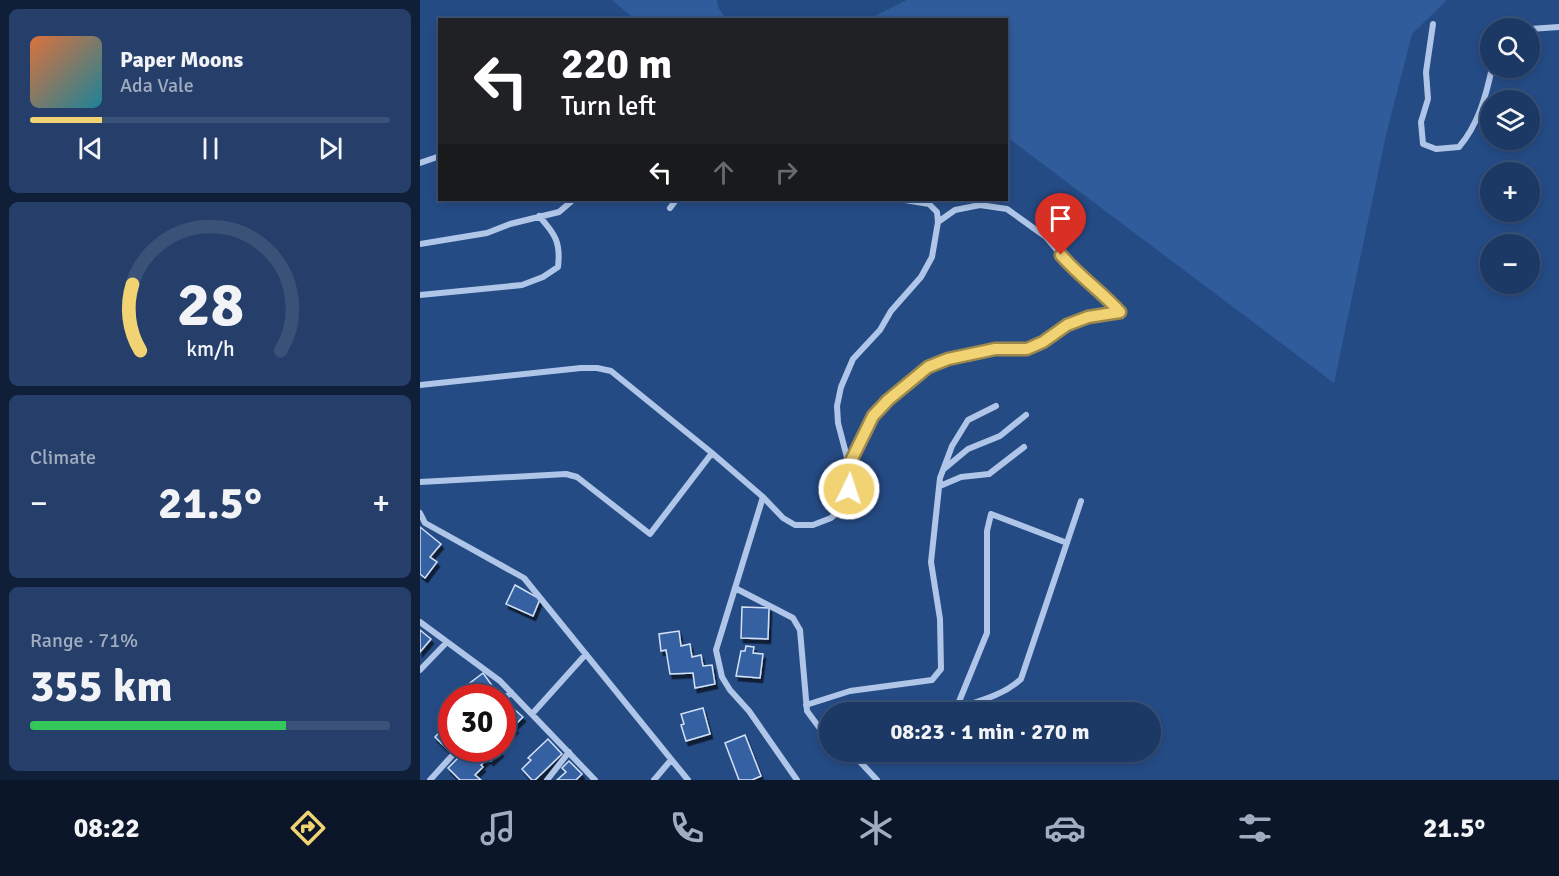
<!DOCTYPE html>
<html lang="en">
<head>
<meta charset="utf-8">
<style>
	:root { --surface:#1c3864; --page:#253f6a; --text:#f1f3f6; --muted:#a0acbf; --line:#3a5278; --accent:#f1d374 }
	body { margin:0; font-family:Signika,sans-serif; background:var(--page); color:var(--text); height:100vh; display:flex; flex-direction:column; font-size:22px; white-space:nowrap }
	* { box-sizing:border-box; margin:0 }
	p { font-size:20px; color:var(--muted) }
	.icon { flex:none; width:33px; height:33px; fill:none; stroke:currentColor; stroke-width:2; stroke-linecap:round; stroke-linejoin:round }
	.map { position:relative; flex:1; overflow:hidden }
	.drawer { display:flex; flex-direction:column; gap:9px; padding:9px; background:#0f1f37; width:420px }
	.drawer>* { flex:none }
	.guide { position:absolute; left:18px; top:18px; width:570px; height:183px; border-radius:0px; box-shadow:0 3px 9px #0003,0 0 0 2px var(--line); background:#202124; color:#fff; overflow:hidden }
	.tools { position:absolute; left:1060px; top:18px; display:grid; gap:12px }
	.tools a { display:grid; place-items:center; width:60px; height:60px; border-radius:50%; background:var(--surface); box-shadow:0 3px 9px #0003,0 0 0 2px var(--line); font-size:30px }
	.speed { position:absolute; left:18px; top:684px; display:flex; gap:12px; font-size:30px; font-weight:700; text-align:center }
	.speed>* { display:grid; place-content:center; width:78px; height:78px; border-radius:50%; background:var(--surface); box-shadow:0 3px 9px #0003,0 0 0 2px var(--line); line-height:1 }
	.speed .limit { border:9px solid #d22; background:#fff; color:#111 }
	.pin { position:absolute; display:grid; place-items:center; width:51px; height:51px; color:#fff; margin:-62px -26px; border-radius:50% 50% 50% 0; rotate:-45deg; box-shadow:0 0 6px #0007 }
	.pin .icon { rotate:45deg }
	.me { position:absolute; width:66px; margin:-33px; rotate:4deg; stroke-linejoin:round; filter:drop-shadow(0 0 4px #0008) }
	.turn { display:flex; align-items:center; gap:21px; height:126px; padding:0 24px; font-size:27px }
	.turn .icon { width:78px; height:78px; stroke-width:2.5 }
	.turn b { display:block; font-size:42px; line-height:51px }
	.lanes { display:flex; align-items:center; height:57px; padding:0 24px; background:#0003; justify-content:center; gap:30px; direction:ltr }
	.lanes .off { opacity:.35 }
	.big { font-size:45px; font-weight:700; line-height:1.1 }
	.drawer .widget { flex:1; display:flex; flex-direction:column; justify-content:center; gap:9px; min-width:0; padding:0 21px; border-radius:9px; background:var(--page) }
	.drawer .dial { align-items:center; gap:0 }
	.dial svg { height:156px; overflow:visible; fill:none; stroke:var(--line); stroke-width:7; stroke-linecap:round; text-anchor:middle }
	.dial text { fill:var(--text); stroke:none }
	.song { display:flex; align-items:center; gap:18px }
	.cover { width:72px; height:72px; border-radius:9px; background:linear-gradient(135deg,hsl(20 70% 55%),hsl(190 70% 35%)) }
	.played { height:6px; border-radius:3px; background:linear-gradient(90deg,var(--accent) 20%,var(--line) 20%) }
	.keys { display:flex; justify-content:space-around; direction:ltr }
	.heat { display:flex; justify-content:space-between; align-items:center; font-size:33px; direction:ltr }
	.charge { height:9px; border-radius:4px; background:linear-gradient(90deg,#34c759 71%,var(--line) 0) }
	.trip { position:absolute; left:399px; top:702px; width:342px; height:60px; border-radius:30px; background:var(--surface); box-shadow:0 3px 9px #0003,0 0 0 2px var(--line); font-weight:700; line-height:60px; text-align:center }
	.tabs { display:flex; height:96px; justify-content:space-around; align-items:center; background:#0b1628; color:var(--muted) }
	.tabs .icon { width:42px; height:42px }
	.tabs .current { color:var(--accent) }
	.tabs b { font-size:27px; color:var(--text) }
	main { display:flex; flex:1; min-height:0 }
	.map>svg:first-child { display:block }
	.green { fill:#305c9c }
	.building { fill:#3661a1; stroke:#d3e1f6; stroke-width:1.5; filter:url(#shadow) }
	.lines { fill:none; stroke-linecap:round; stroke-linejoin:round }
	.street { stroke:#afc6e8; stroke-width:6 }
	.route-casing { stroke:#9d894b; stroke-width:15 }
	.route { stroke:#f1d374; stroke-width:10 }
</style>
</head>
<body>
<main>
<section class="drawer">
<div class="widget">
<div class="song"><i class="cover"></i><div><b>Paper Moons</b><p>Ada Vale</p></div></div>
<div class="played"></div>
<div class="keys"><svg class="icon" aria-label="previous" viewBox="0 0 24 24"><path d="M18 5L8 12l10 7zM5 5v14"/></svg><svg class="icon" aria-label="pause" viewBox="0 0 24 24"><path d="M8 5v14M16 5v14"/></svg><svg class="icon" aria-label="next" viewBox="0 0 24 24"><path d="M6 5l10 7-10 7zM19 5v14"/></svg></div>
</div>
<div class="widget dial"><svg viewBox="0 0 100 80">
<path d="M14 69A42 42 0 1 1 86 69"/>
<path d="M14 69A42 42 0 0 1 10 35" stroke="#f1d374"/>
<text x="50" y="56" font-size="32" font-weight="700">28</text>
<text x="50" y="72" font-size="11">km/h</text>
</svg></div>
<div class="widget"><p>Climate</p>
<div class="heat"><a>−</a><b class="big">21.5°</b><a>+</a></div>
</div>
<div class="widget"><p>Range · 71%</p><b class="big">355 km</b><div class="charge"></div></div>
</section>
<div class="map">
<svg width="1139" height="780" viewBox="0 0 1139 780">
	<defs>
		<filter id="shadow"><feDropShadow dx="2.5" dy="4.5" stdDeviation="0" flood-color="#0009"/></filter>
	</defs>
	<rect width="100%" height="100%" fill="#254b85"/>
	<path class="green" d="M192,0H297L298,7L306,19H214Z
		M487,0H1027L992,34L966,135L914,383L587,137L586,20L449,19Z"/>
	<path class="building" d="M0,527L21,544L10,557L17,562L5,578L0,574Z
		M95,585L120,599L113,616L86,604Z
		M322,607L349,608L348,639L321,638Z
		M0,630L11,639L0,652Z
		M259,631L261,646L270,644L272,657L281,655L283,666L292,665L295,684L275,688L273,673L250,674L246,650L241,651L239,634Z
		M326,646L334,647L333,653L343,654L340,678L316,676L321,651H325Z
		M63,673L81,698H54L46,686Z
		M87,703L103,717L94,726L96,728L83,743L82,708Z
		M283,708L290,734L266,741L261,725L264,724L261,714Z
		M32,719V748H36L31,753L15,737Z
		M325,735L341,776L332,780H319L305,743Z
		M128,739L142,754L115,780H112L102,769L111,760L108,758Z
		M48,748H78L81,752L71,761L68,758L61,765L63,767L55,775L61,780H40L28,768Z
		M149,761L162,774L156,780H137L146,772L142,768Z"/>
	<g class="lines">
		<path class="street" d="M1013,24L1006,72L1008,99L1001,122L1003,144L1016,149L1039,147C1058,125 1066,96 1072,68
			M1110,29L1139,27
			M0,163L20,156
			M250,208L256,200
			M518,222L535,210L560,205L587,209L626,237L656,273L683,293L700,311
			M0,244L67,233L90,224L139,212L153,200
			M0,295L102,285L123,277L138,267C141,242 135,234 119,216
			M0,385L161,368H177L191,371L292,453L343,497L363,518L375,525H393L411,518L427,504L429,490V465L418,423L417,406L421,387L433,359L460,330L471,311L501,277L512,257L518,222L517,212L509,204L485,200
			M429,465L453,416L468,400L508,367L528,359L575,349H607L623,342L647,325L668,317L700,311
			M524,469L548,449L580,436L606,415
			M0,482L146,474L157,477L230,534L292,453
			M520,486L541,477L569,474L604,447
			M343,497L296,650L302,677L310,690L329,711L377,780
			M0,513L5,523L104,578L268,780
			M315,588L373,618L380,630L387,711L410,742
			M0,622L80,681L175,780
			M0,670L27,642
			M82,701L91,692
			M386,705L430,691L512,680L521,669L520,619L511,562L520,478L532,446L548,420L576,406
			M536,709L567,633V531L571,514L647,543
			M527,712C553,702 580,698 601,679L661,501
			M112,714L166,654
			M431,752L457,780
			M10,780L39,748
			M127,780L149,752
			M234,780L251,760"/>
	</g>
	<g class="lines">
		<defs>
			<path id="route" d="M429,489V465L453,416L468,400L508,367L528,359L575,349H607L623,342L647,325L668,317L700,312C681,291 659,276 641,255"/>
		</defs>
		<use href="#route" class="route-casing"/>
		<use href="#route" class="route"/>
	</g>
</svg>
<div class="tools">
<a><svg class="icon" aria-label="search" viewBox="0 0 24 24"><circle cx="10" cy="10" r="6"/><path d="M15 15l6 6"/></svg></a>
<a><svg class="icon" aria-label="layers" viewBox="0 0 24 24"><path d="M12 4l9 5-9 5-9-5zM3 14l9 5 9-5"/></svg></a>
<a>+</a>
<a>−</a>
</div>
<div class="speed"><div class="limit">30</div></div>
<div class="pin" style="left:641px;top:255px;background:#d93025"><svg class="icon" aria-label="arrive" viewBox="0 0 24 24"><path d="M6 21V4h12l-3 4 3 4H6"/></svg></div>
<svg class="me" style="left:429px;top:489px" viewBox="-20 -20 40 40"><circle r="17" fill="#f1d374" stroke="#fff" stroke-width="3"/><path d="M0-11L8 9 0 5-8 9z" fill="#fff"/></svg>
<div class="trip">08:23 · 1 min · 270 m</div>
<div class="guide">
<div class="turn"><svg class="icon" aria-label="left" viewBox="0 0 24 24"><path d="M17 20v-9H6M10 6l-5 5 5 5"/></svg><div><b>220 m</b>Turn left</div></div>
<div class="lanes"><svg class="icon" aria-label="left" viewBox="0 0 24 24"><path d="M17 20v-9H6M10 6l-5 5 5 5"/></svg><svg class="icon off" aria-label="ahead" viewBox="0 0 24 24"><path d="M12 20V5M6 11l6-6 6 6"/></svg><svg class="icon off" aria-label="right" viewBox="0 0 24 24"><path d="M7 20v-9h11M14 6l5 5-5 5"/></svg></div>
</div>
</div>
</main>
<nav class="tabs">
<b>08:22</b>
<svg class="icon current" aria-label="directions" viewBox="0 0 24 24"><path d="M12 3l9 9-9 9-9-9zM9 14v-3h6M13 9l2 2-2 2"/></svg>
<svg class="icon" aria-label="music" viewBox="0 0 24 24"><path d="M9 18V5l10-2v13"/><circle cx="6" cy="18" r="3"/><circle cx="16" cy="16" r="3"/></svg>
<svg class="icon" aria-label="phone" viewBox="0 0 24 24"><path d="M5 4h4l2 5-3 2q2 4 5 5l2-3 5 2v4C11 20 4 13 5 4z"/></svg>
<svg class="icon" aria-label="climate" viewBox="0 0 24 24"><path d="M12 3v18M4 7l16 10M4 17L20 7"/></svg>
<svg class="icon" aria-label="car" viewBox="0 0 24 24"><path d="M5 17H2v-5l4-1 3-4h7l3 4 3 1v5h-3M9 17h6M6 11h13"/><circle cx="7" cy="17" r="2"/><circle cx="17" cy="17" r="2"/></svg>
<svg class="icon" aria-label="filters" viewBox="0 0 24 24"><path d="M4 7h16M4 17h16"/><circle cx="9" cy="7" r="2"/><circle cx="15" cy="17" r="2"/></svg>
<b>21.5°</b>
</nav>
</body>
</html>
